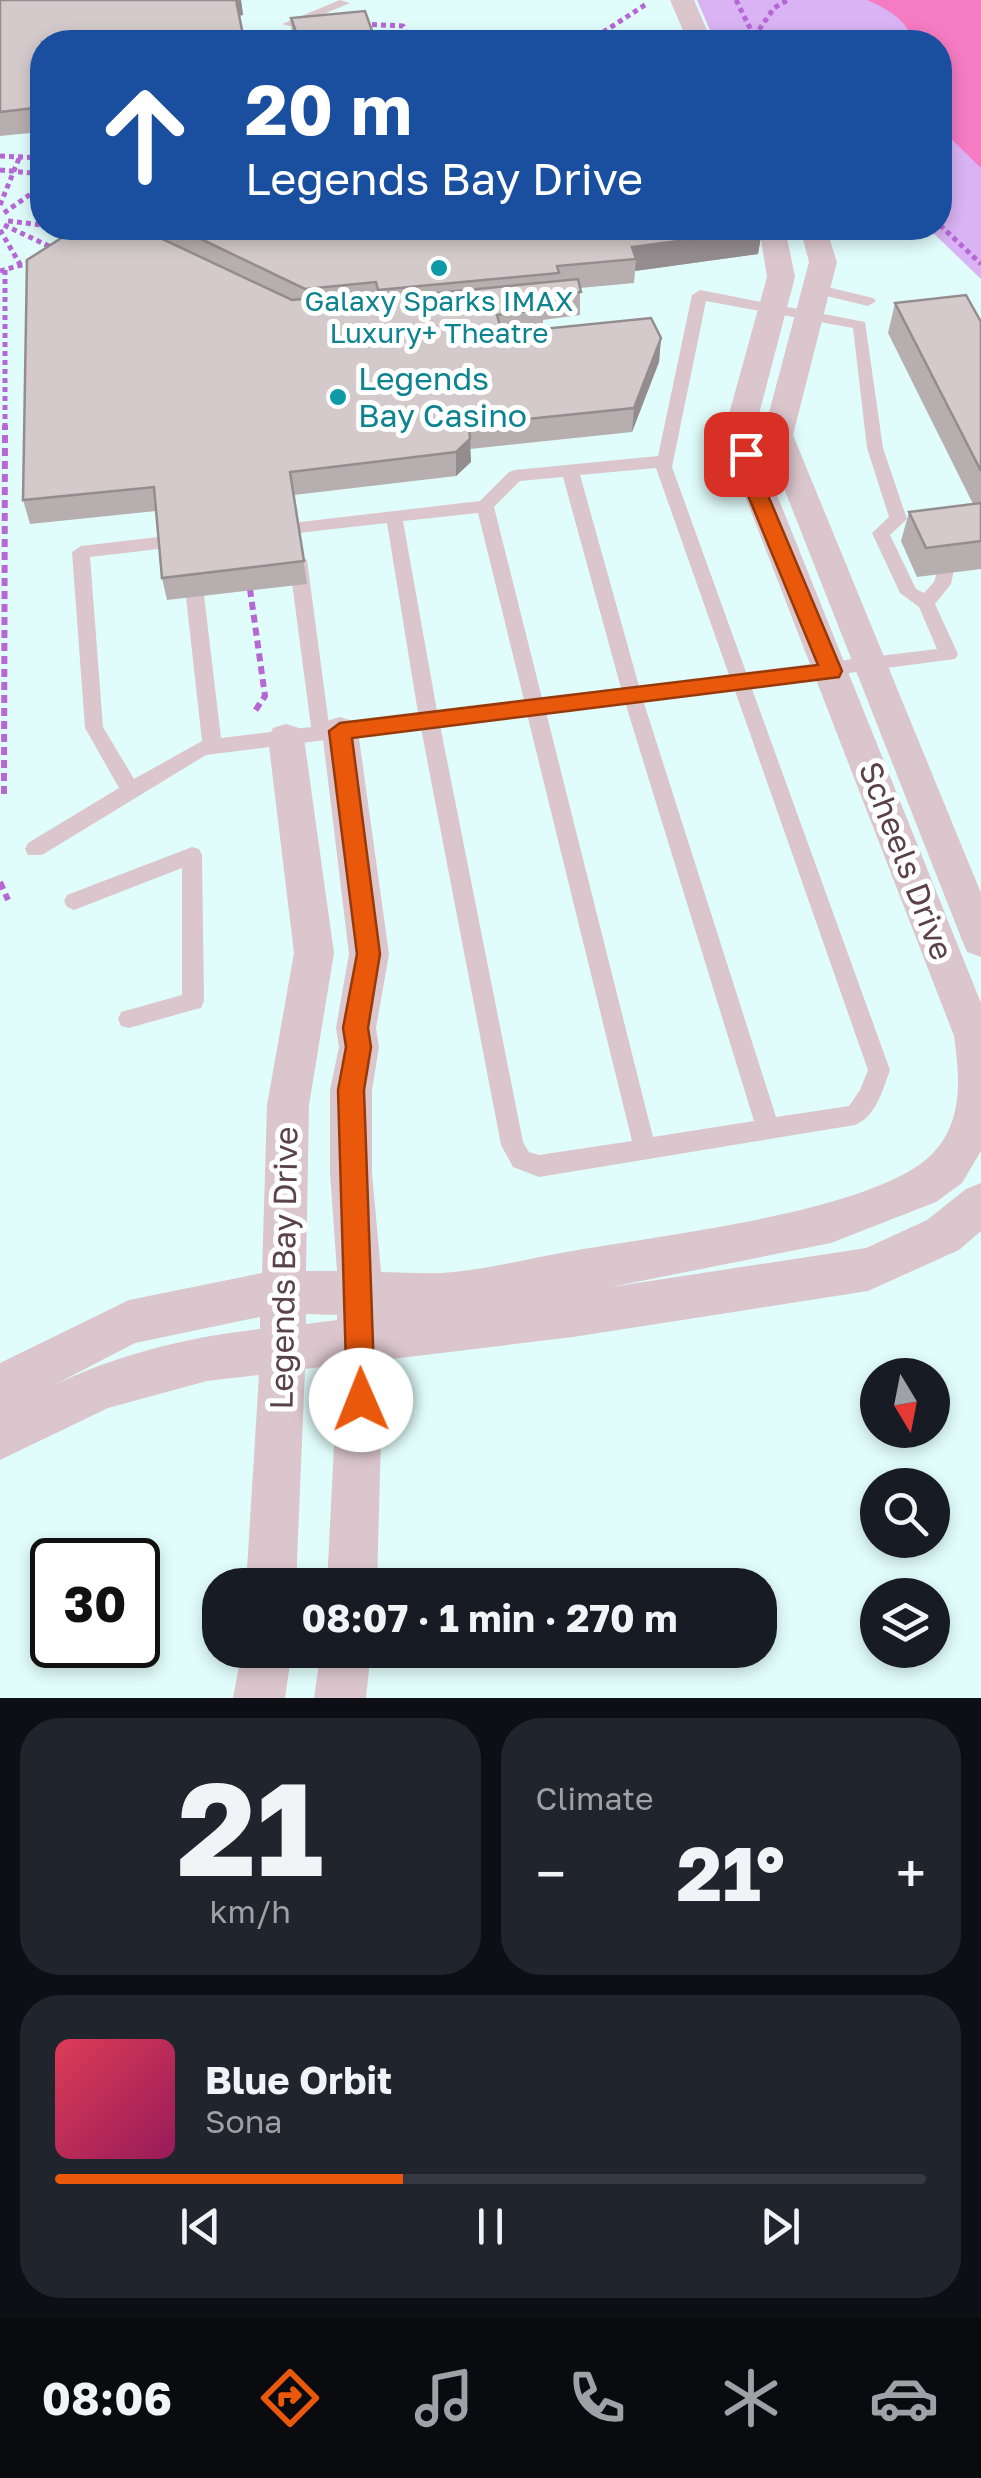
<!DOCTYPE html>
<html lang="en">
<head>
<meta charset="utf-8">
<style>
	:root { --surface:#171b24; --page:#20242c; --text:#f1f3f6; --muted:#9ea1a6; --line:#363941; --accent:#ea580c }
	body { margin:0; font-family:"Golos Text",sans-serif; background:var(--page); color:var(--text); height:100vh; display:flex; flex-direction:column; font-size:38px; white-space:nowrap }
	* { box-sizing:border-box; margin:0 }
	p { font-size:32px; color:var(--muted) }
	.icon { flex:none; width:55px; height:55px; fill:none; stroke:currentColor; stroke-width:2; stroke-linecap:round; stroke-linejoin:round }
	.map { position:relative; height:1698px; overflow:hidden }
	.side { display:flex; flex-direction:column; gap:20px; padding:20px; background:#0d0f14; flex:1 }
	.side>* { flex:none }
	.hud { position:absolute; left:30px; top:30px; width:922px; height:210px; border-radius:40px; box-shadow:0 5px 15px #0003; background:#1a4fa0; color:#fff; overflow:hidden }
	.needle { width:65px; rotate:170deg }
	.controls { position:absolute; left:860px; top:1358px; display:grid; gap:20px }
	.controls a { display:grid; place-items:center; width:90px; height:90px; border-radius:50%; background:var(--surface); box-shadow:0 5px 15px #0003; font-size:50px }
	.speed { position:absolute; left:30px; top:1538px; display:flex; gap:20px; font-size:50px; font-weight:700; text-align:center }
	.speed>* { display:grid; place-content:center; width:130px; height:130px; border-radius:50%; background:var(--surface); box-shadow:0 5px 15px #0003; line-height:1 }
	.speed .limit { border:5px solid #111; border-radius:15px; background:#fff; color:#111 }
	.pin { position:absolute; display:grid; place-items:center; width:85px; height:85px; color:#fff; margin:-42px; border-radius:20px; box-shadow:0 5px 15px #0006 }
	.me { position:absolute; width:110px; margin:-55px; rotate:359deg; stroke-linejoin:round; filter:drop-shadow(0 0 8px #0008) }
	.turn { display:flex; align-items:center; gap:35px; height:210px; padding:0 50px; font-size:45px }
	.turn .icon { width:130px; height:130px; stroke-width:2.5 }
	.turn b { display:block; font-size:70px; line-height:85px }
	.big { font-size:75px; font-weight:700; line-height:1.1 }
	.side .widget { flex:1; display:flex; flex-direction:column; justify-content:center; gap:15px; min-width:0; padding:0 35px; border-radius:40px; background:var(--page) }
	.side .dial { align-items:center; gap:0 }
	.dial b { font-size:130px; line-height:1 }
	.song { display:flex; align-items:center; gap:30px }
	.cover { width:120px; height:120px; border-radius:15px; background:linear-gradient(135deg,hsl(350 70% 55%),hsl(330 70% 35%)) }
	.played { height:10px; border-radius:5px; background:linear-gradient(90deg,var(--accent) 40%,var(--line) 40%) }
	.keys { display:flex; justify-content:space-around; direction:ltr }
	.heat { display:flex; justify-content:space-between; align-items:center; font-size:55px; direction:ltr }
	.side .tiles { flex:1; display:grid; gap:20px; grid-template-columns:1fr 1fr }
	.widget:last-child { grid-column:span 2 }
	.trip { position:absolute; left:202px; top:1568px; width:575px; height:100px; border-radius:40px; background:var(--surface); box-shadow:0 5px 15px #0003; font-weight:700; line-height:100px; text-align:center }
	.dock { display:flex; height:160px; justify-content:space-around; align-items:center; background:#090b0e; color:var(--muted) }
	.dock .icon { width:70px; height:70px }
	.dock .on { color:var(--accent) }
	.dock b { font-size:45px; color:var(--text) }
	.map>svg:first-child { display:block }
	.commercial { fill:#e1fdfb; fill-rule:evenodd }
	.green { fill:#d9b3f3 }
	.water { fill:#f57bc2 }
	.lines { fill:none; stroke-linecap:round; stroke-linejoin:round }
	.path-far1 { stroke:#b568d4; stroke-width:5; stroke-dasharray:5 4; stroke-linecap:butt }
	.path { stroke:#b568d4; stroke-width:6; stroke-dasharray:8 5; stroke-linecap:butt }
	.lane { fill:#dbc6cd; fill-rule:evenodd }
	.street { fill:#dbc6cd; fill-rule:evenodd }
	.wall { fill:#b6aeaf }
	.shaded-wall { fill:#948d8f }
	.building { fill:#d4cacc; stroke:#948d8f; stroke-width:2.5 }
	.route { fill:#ea580c; stroke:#983908; stroke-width:2.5 }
	.culture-dot { fill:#0f9aa8; stroke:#fff; stroke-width:4 }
	.labels { text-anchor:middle; stroke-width:10; stroke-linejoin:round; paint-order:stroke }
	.far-culture-label { font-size:28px; fill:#0d838f; stroke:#fff }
	.culture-label { font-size:32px; fill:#0d838f; stroke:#fff; text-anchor:start }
	.street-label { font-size:32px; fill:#5b424a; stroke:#fff }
</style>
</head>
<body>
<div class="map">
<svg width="981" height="1698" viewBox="0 0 981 1698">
	<rect width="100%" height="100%" fill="#ebefec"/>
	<path class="commercial" d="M0,0H697L715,42H42V228H932L981,277V1698H0ZM878,1375H932V1430H878ZM878,1485H932V1540H878ZM52,1560H138V1645H52ZM220,1585H760V1650H220ZM878,1595H932V1650H878Z"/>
	<path class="green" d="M697,0H981V279L928,228H940V42H715Z"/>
	<path class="water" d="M867,0H981V168L940,128V42H914C906,19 889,10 867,0Z"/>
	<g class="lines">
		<path class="path-far1" d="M736,0L757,42
			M363,24L403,26L410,42
			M754,37L774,8L788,0
			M588,42L648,3
			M0,156L42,158
			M0,170L42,174
			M0,205L20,156
			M4,213L42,186
			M8,221L42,225
			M4,225L53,248
			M940,225L981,264
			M63,228H79
			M0,230L21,266
			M0,271L32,262
			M5,428V270"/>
		<path class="path" d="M250,589L265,696L253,714
			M4,794L5,425
			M0,882L8,900"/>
		<path class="lane" d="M340,0L350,3L293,27L282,24Z
			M815,284L873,298L876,301L868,306L810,292L807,289Z
			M700,290L865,322L883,448L907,519L890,535L916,589L924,593L934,582L939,566L945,564L954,570L951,584L935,604L958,654L955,659L751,686L890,1070C883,1089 876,1117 855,1125L539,1177L513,1167L501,1145L421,728L206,755L42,855H28L25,849L28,843L119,788L85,728L72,552L81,546L184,534L193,540L184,546L90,557L103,727L134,779L202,741L183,570L192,564L201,570L221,738L311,727L289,560L298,554L307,560L329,725L418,713L387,523L272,536L266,534L263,530L266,526L480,501L509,472L515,470L658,456L692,295ZM706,301L853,328L867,448L889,517L872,533L900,593L919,607L937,649L746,672L672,467ZM656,468L729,675L639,686L580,475ZM563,477L621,688L542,698L494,507L520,481ZM478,513L524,700L437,711L403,521ZM734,688L868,1070L860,1090L849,1106L776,1117L643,700ZM625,702L754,1121L653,1137L546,712ZM527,714L632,1141L539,1155L529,1152L523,1142L440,725Z
			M192,847L199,849L202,855L204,1001L201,1008L193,1010L129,1028L121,1026L118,1019L121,1012L182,995V868L74,910L67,907L64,901L67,895Z"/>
		<path class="street" d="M670,0H694L712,42H688Z
			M759,228H785L795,277L759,414L763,460L981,1003V1151L962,1183L936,1202L831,1243L611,1287L866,1248L927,1220L966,1189L981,1183V1231L959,1250L868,1291L573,1337L383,1360L377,1585H327L338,1365L305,1369L296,1585H246L259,1375L207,1381L108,1408L0,1460V1363L129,1300L262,1273L267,1105L294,953L268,738L273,728L286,724L299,728L304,738L334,953L309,1105L306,1271H337L330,1173V1090L339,1047L336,1028L349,954L322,731L327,721L340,717L353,721L358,731L389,954L376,1028L379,1047L372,1090V1173L381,1272C402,1272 422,1274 442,1273C487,1270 534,1257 578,1250C663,1235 868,1212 929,1157C964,1125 960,1078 954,1036L731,460L729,414L767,277ZM306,1314L337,1315V1320L306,1324ZM260,1317V1329C188,1337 118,1354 52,1386L135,1343Z
			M800,228H826L837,262L793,435L981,893V957L967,952L962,940L763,435L809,262Z
			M242,1650H292L285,1698H233Z
			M321,1650H371L366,1698H314Z"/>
	</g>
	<path class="wall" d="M0,0H241L243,15L239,16L243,35L292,32L291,18L376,42H42V117L40,132L0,136Z
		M162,228H761L762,230L758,254L635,271L634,283L580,288V315L543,320V329L661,338L659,362L632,432L470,449L471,462L456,476L294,495L307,584L167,600L162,578L156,511L30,524L23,500L165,240Z
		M895,303L981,322V569L917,577L901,541L909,512L973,504L888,333Z"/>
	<path class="shaded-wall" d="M218,0H241L243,15L222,18Z
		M36,94L42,118L40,132L34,108Z
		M762,230L758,254L635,271L636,259L632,247Z
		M661,338L659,362L632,432L634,408Z
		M470,439L471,462L456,476V452Z"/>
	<path class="building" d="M0,0H236L243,35L296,32L291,18L365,11L376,42H42V93L36,94L34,108L0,112Z
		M77,228H139L292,300L352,294L360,301L578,279L581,292L539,297L544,309L497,315L502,333L651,318L661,338L634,408L469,425L470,439L456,452L290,472L304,561L162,578L154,487L23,500L27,260Z
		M178,228H761L762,230L632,247L636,259L557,266L559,273L378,290L376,282L305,289Z
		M966,295L981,322V471L895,303Z
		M981,503V541L926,548L909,512Z"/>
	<path class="route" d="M746,447L756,454L762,481L842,671L839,677L352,738L380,954L368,1028L371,1047L364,1090L375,1400L371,1410L361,1415L351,1410L347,1400L338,1090L346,1047L343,1028L357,954L329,731L340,723L818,665L742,481L737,454Z"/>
	<g class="culture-dot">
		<circle cx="439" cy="268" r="10"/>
		<circle cx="338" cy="397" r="10"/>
	</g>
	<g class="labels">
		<g class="far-culture-label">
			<text x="439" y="311">Galaxy Sparks IMAX<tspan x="439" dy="32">Luxury+ Theatre</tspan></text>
		</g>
		<g class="culture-label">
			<text x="358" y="390">Legends<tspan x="358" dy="37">Bay Casino</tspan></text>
		</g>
		<g class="street-label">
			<text transform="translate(906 861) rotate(69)" y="11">Scheels Drive</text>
			<text transform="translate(284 1268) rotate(-89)" y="11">Legends Bay Drive</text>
		</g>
	</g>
</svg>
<div class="controls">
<a><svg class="needle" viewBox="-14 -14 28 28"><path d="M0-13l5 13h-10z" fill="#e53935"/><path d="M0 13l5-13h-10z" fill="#9ea1a6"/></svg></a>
<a><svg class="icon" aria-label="search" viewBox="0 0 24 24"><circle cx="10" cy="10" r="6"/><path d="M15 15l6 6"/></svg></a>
<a><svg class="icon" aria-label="layers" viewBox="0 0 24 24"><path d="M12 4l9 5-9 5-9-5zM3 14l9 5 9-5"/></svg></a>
</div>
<div class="speed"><div class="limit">30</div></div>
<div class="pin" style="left:746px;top:454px;background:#d93025"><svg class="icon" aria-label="arrive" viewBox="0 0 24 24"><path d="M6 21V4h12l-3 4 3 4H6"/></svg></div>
<svg class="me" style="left:361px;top:1400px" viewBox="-20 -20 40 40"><circle r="19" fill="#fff"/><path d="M0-13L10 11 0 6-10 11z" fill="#ea580c"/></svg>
<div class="trip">08:07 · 1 min · 270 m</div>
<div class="hud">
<div class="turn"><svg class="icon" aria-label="ahead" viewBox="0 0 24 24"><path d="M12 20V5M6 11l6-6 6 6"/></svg><div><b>20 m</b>Legends Bay Drive</div></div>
</div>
</div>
<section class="side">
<div class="tiles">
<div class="widget dial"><b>21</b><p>km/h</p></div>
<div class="widget"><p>Climate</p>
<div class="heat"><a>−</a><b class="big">21°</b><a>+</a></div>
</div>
<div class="widget">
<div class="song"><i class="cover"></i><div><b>Blue Orbit</b><p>Sona</p></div></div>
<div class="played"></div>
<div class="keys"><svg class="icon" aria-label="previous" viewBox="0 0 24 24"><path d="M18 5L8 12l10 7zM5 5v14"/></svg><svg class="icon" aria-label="pause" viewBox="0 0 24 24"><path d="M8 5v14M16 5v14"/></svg><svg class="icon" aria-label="next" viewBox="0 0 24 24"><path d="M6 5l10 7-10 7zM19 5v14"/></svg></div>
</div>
</div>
</section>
<nav class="dock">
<b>08:06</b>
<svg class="icon on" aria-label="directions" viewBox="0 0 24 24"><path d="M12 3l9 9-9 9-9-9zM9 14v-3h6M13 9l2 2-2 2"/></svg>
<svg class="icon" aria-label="music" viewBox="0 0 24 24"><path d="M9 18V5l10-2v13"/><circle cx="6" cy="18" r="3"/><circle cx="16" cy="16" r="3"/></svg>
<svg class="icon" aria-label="phone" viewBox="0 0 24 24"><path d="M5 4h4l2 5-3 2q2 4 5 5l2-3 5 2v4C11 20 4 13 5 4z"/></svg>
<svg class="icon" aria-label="climate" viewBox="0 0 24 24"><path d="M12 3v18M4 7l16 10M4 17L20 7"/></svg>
<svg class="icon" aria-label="car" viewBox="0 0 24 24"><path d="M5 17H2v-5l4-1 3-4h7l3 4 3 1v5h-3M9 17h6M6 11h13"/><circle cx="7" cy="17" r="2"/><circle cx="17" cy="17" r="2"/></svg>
</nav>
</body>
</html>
